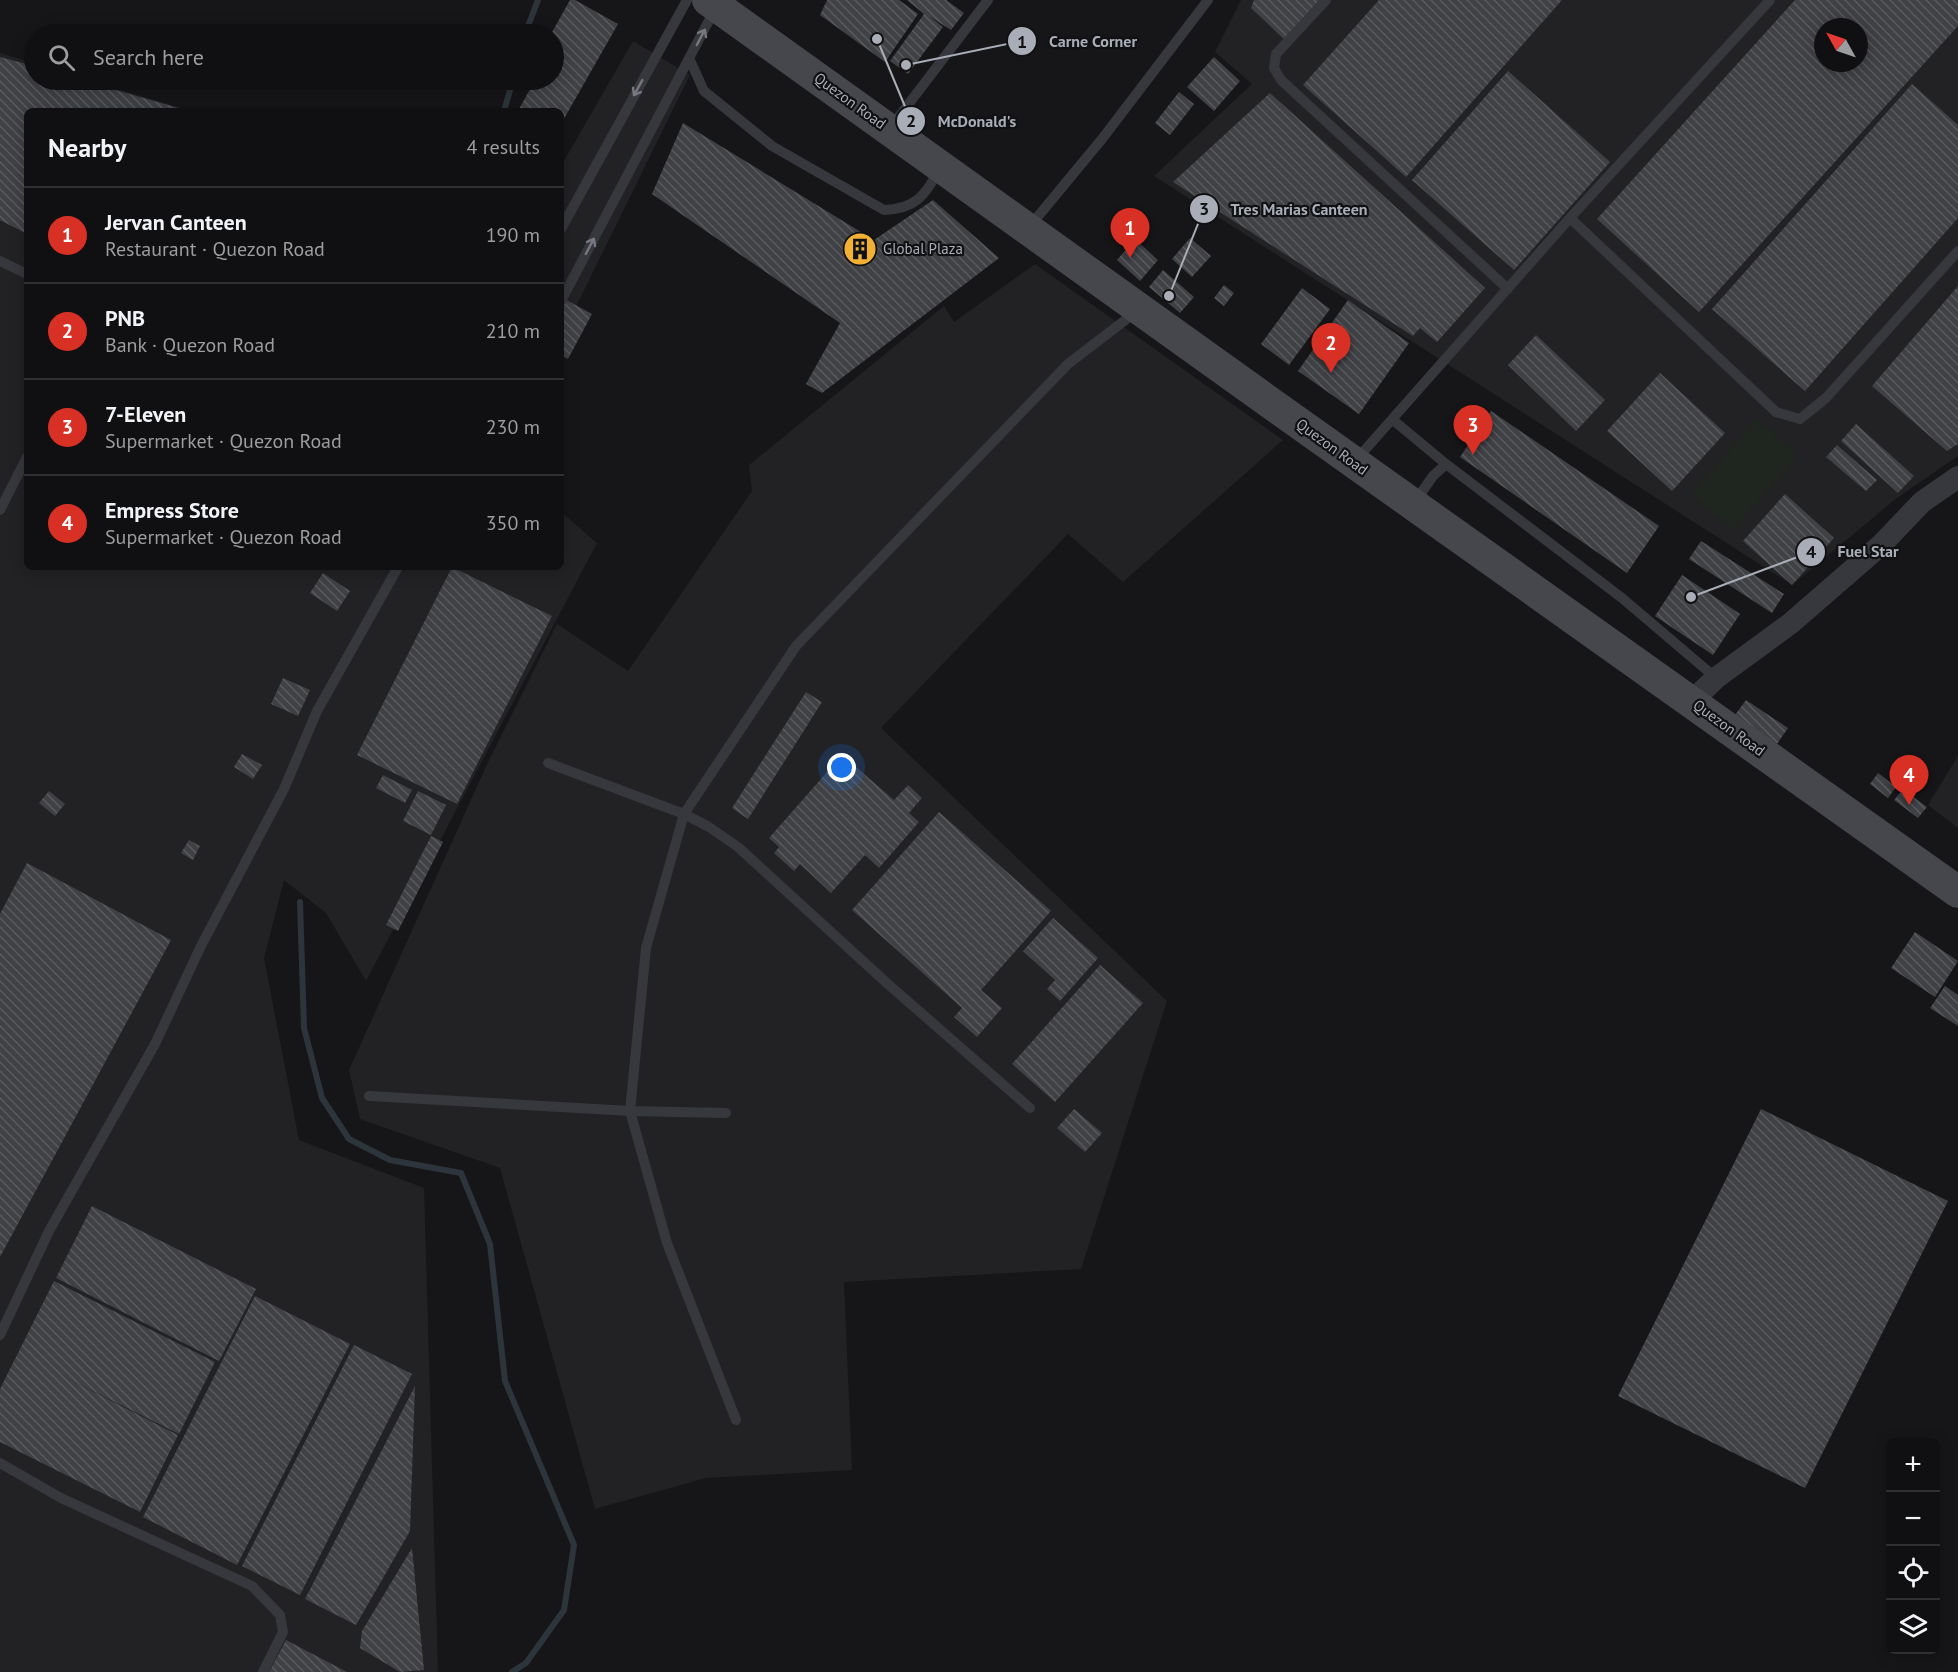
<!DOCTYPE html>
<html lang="en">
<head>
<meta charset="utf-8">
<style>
	:root { --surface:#101012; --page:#19191b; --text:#f1f3f6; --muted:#9c9d9f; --line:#303032; --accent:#d93025 }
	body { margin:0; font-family:"PT Sans",sans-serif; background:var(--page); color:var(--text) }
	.controls { position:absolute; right:18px; bottom:18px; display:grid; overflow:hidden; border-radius:9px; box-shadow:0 3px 15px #0003 }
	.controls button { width:54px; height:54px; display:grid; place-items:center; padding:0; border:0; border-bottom:2px solid var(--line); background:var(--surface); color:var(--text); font:30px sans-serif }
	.compass { position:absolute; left:1814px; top:18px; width:54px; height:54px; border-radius:50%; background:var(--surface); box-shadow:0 3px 15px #0003; rotate:310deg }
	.you { position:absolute; left:842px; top:768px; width:21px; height:21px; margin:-15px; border:4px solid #fff; border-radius:50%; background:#1a73e8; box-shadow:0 0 0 9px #1a73e833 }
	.badge { display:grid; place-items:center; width:39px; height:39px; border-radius:50%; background:var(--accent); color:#fff; font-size:20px; font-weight:700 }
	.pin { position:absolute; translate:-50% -50px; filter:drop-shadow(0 2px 3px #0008) }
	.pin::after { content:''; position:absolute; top:32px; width:21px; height:18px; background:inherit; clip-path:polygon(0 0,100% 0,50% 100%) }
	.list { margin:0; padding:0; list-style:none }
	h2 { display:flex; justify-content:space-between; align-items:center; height:78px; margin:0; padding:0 24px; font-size:26px }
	h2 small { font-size:20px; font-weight:400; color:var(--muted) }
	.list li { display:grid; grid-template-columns:39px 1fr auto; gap:18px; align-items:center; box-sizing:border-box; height:96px; padding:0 24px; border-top:2px solid var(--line) }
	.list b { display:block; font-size:22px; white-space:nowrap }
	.list p { margin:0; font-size:20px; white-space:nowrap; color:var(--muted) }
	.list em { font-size:20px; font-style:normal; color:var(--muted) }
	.icon { flex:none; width:33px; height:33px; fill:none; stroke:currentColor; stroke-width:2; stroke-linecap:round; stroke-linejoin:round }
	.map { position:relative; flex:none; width:1958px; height:1672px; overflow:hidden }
	.search { position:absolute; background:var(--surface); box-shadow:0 3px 15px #0003; left:24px; top:24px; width:540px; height:66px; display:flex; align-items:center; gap:15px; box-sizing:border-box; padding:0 21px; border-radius:33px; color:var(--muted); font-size:22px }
	.panel { position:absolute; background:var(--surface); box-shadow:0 3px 15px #0003; left:24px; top:108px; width:540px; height:462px; border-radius:9px }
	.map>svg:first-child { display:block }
	.built { fill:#222225; fill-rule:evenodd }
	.pitch { fill:#1e261f }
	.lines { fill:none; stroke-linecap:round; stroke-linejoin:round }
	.stream { stroke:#2c353c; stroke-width:6 }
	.building { fill:url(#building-back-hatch); fill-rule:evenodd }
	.service { stroke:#37383d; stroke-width:10 }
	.minor { stroke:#37383d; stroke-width:22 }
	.secondary { stroke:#45474d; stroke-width:32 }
	.oneway { stroke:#757881 }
	.labels { text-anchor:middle; stroke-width:4.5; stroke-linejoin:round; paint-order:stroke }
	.street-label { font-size:15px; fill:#a8adb8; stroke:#111113 }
	.poi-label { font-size:15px; fill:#a8adb8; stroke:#111113; text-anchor:start }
	.leader { fill:none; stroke:#a8adb8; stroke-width:2 }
	.callout-dot { fill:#a8adb8; stroke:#111113; stroke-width:2 }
	.mark-label { font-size:18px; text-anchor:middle; font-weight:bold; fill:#111 }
	.callout-label { font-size:16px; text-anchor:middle; font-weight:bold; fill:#a8adb8; stroke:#111113; stroke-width:4.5; stroke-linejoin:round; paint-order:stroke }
</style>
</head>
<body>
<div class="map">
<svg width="1958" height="1672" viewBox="0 0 1958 1672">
	<defs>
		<pattern id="building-back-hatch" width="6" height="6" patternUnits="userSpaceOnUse" patternTransform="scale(1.5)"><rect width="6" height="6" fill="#404145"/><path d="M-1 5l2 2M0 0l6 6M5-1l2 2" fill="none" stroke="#595a5e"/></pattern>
	</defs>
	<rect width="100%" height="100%" fill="#161618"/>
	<path class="built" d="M1241 0H1958V456L1897 498 1792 585 1154 176 1252 84 1215 52ZM1823 27H1859V63H1823Z
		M633 41 690 75 561 337V166Z
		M0 53 34 63V80H88L191 111H27V567H561V512L597 543 366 981 326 913 284 880 264 958 299 1140 424 1188 438 1672H0Z
		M1035 264 1283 440 1123 582 1068 534 881 728 1167 1001 1081 1269 844 1282 852 1470 706 1478 595 1509 500 1168 360 1119 349 1070 488 762 557 624 628 671 752 491 749 465 944 306 954 322Z
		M1958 756V828L1928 805Z"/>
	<path class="pitch" d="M1757 419 1798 456 1732 530 1691 494Z"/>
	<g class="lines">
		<path class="stream" d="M525 34 538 0
			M504 111 513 80
			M300 902 304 1028 322 1098 349 1139 390 1160 461 1173 490 1244 505 1381 574 1545 564 1610 526 1663 512 1672"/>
	</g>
	<path class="building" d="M570 0H575L618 24 561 124V111L519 109 534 82 529 80H554V34H551Z
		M827 0H899L918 14 885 62 820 15Z
		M907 0H946L964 13 951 30 929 16 943 27 908 74 890 61 924 14Z
		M1254 0H1322L1286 41 1251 8Z
		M1379 0H1562L1406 177 1303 85Z
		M1795 0H1958V26L1699 312 1597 219ZM1823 27H1859V63H1823Z
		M0 57 34 66V80H81L189 111H27V234L0 220Z
		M1214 57 1240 81 1214 111 1187 87Z
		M1508 71 1610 162 1514 270 1412 180Z
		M1912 84 1958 125V218L1805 391 1712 309Z
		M1179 92 1194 104 1170 135 1155 123Z
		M1270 93 1485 288 1437 342 1420 328 1413 336 1173 182Z
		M683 123 874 240 933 200 999 258 822 393 806 384 840 323 652 194Z
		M1190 238 1211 256 1192 277 1172 259Z
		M1135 239 1158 260 1140 281 1117 260Z
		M1163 270 1194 297 1180 313 1149 287Z
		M1224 285 1234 293 1224 306 1214 298Z
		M1958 286V444L1947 451 1872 386Z
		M1302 288 1330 309 1289 365 1261 344Z
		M561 297 592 314 568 359 561 355Z
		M1348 300 1409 343 1359 414 1298 371Z
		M1536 335 1605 400 1576 431 1508 365Z
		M1660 373 1725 433 1672 491 1607 431Z
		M1491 411 1659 526 1627 573 1460 457Z
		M1856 424 1914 476 1898 493 1841 441Z
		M1837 445 1877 480 1866 491 1826 457Z
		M1785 494 1834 538 1792 585 1743 541Z
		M1701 541 1784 594 1772 613 1689 559Z
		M452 567 552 616 457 804 357 755Z
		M323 573 350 591 337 611 310 593Z
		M1682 575 1740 614 1713 655 1655 616Z
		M283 678 310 690 298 716 271 704Z
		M806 692 822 702 748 819 732 808Z
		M1746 700 1788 728 1777 744 1735 715Z
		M242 754 262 765 253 779 234 767Z
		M842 755 894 800 908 785 922 798 909 813 919 822 879 868 865 855 831 893 800 864 794 871 774 853 779 847 769 838Z
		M1878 773 1896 787 1888 798 1870 784Z
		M383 775 412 790 405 803 376 788Z
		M1903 789 1927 807 1918 818 1894 800Z
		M49 791 65 804 55 816 39 803Z
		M418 791 446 805 431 835 403 821Z
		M939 812 1051 911 981 990 1002 1008 977 1037 954 1017 962 1008 852 910Z
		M431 836 443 842 398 931 386 925Z
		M189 840 200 846 193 860 181 853Z
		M27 863 171 940 0 1257V914Z
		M1053 918 1098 958 1060 1001 1047 989 1055 980 1023 951Z
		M1915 932 1958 961 1935 997 1891 968Z
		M1100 965 1143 1003 1055 1102 1012 1064Z
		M1945 986 1958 995V1026L1930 1008Z
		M1074 1109 1102 1133 1085 1152 1057 1128Z
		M1761 1109 1948 1201 1805 1488 1618 1396Z
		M92 1206 256 1289 219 1361 56 1278Z
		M54 1281 215 1362 179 1434 61 1375 178 1435 140 1512 0 1442V1389Z
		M255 1296 350 1344 237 1565 143 1517Z
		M354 1345 412 1374 300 1595 242 1566Z
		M415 1386 410 1531 356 1625 305 1599Z
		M412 1548 424 1670 400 1672 360 1648 362 1631Z
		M286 1640 347 1672H269Z"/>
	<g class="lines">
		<path class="service" d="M1326 0 1276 54 1274 68 1281 80 1508 289
			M689 58 704 91 772 146 884 210C915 209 925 196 939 170
			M891 127 988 0
			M1570 218 1776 412 1800 419 1826 398 1958 251
			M1030 226 1102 139 1208 0
			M561 229 687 0
			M0 261 27 274
			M561 301 715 9
			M1393 420 1446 464
			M1356 460 1570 218 1770 0
			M1414 503 1433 476 1446 464 1622 598 1716 678
			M0 510 27 457
			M548 763 684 814 709 827 738 847 889 985 1030 1108
			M369 1096 630 1111 726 1113
			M0 1335 49 1231 155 1044 201 946 284 789 317 711 398 567
			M736 1420 667 1243 630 1111 646 948 684 814 796 646 1068 364 1137 311
			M0 1463 61 1498 252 1586 280 1615 283 1632 263 1672"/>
		<path class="minor" d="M1691 702 1716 678 1791 623 1882 544 1922 502 1958 477"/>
		<path class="secondary" d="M708 0C1124 298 1540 597 1958 892"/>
	</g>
	<defs><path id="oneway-shaft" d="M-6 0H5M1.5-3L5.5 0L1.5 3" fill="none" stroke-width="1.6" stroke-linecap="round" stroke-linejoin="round" transform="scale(1.5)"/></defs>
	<g class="oneway">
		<use href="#oneway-shaft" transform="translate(701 37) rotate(-62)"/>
		<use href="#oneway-shaft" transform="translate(638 88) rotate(119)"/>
		<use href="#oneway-shaft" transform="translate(590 246) rotate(-62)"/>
	</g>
	<defs>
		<symbol id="building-disc" viewBox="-11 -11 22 22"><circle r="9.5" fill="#f2b134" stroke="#111113"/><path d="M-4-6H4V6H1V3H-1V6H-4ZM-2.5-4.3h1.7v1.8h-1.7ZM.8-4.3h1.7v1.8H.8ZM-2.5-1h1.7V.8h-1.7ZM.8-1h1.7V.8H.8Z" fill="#111"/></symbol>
	</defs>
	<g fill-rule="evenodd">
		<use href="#building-disc" x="841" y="230" width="38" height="38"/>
	</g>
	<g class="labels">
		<g class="street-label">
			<text transform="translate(850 101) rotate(36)" y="5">Quezon Road</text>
			<text transform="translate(1332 447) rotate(36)" y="5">Quezon Road</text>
			<text transform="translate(1729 728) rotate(36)" y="5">Quezon Road</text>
		</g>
		<g class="poi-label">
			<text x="883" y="254">Global Plaza</text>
		</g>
	</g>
	<path class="leader" d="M906 65L1022 41M877 39L911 121M1169 296L1204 209M1691 597L1811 552"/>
	<g class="callout-dot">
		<circle cx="906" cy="65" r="6"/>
		<circle cx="877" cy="39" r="6"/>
		<circle cx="1169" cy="296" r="6"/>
		<circle cx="1691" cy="597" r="6"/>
		<circle cx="1022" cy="41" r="15"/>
		<circle cx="911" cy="121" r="15"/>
		<circle cx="1204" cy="209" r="15"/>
		<circle cx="1811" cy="552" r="15"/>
	</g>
	<g class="mark-label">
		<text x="1022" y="48">1</text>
		<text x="911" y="127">2</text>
		<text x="1204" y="215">3</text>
		<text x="1811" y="558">4</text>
	</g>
	<g class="callout-label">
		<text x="1093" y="47">Carne Corner</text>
		<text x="977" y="127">McDonald's</text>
		<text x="1299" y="215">Tres Marias Canteen</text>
		<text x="1868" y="557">Fuel Star</text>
	</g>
</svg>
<div class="controls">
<button>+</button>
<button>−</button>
<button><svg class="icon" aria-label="locate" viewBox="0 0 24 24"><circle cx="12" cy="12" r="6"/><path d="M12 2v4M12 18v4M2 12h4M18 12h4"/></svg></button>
<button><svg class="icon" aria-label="layers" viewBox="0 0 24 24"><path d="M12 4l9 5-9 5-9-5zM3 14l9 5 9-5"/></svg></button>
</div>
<svg class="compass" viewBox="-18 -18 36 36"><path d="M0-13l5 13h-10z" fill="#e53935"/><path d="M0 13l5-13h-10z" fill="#9c9d9f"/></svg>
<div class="you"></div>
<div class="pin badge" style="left:1130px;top:258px">1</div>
<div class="pin badge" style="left:1331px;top:373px">2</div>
<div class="pin badge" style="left:1473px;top:455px">3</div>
<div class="pin badge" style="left:1909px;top:805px">4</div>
<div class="search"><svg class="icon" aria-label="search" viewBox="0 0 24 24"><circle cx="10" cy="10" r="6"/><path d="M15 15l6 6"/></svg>Search here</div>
<section class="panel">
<h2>Nearby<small>4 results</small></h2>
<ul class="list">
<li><span class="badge">1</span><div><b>Jervan Canteen</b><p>Restaurant · Quezon Road</p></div><em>190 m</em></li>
<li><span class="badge">2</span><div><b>PNB</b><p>Bank · Quezon Road</p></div><em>210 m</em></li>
<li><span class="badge">3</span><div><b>7-Eleven</b><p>Supermarket · Quezon Road</p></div><em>230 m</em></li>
<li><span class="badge">4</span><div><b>Empress Store</b><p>Supermarket · Quezon Road</p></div><em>350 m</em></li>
</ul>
</section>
</div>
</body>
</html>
